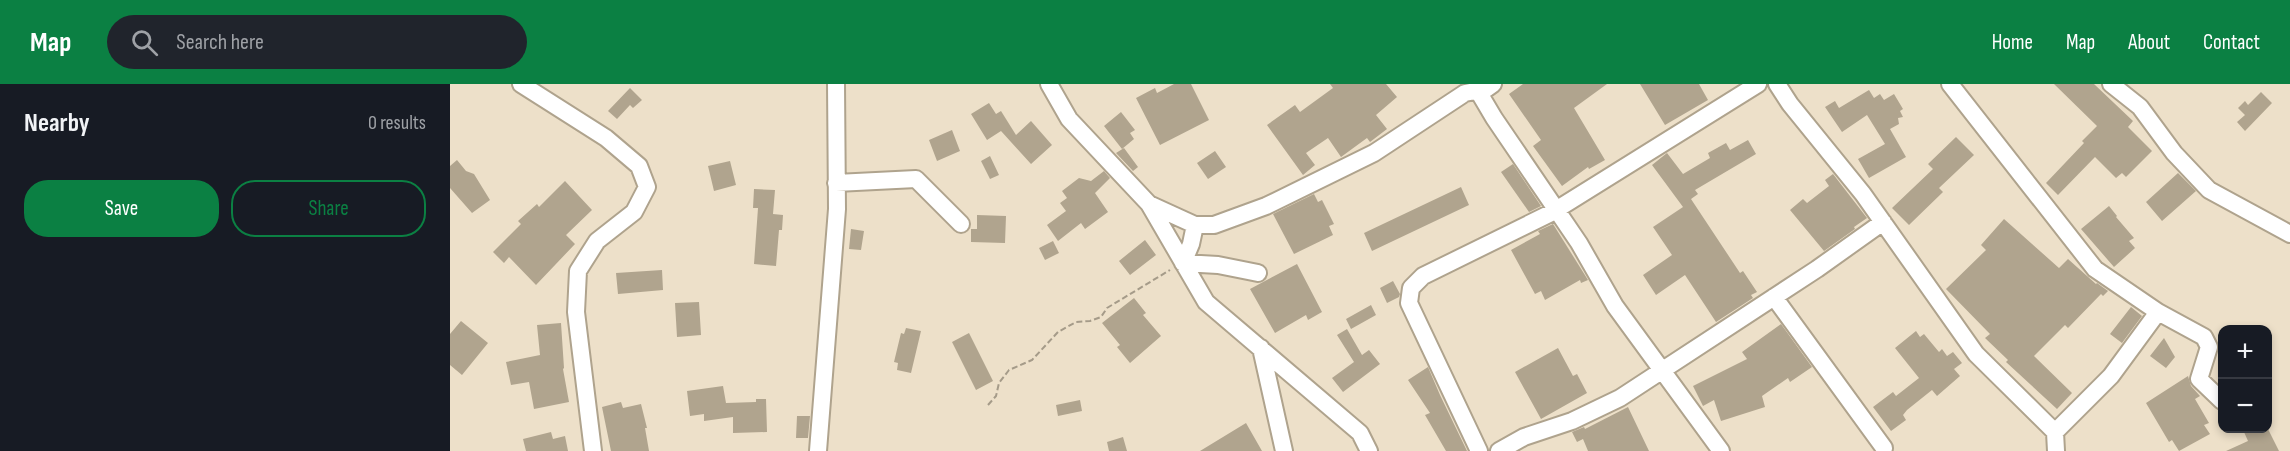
<!DOCTYPE html>
<html lang="en">
<head>
<meta charset="utf-8">
<style>
	:root { --surface:#171b24; --page:#20242c; --text:#f1f3f6; --muted:#9ea1a6; --line:#363941; --accent:#0b8043 }
	body { margin:0; font-family:"Sofia Sans Condensed",sans-serif; background:var(--page); color:var(--text) }
	.controls { position:absolute; right:18px; bottom:18px; display:grid; overflow:hidden; border-radius:12px; box-shadow:0 3px 9px #0003 }
	.controls button { width:54px; height:54px; display:grid; place-items:center; padding:0; border:0; border-bottom:2px solid var(--line); background:var(--surface); color:var(--text); font:30px sans-serif }
	.list { margin:0; padding:0; list-style:none }
	h2 { display:flex; justify-content:space-between; align-items:center; height:78px; margin:0; padding:0 24px; font-size:26px }
	h2 small { font-size:20px; font-weight:400; color:var(--muted) }
	.actions { display:flex; gap:12px; padding:18px 24px }
	.actions a { flex:1; padding:14px 0; border:2px solid var(--accent); border-radius:24px; text-align:center; font-size:21px; color:var(--accent) }
	.actions .main { background:var(--accent); color:#fff }
	.icon { flex:none; width:33px; height:33px; fill:none; stroke:currentColor; stroke-width:2; stroke-linecap:round; stroke-linejoin:round }
	.map { position:relative; flex:none; width:1840px; height:367px; overflow:hidden }
	header { display:flex; align-items:center; gap:36px; box-sizing:border-box; height:84px; padding:0 30px; background:var(--accent); color:#fff }
	header strong { font-size:28px }
	nav { display:flex; gap:33px; margin-inline-start:auto; font-size:21px }
	.search { width:420px; height:54px; background:var(--page); display:flex; align-items:center; gap:15px; box-sizing:border-box; padding:0 21px; border-radius:33px; color:var(--muted); font-size:22px }
	main { display:flex }
	aside { flex:1; background:var(--surface) }
	.map>svg:first-child { display:block }
	.building { fill:#b0a48e }
	.lines { fill:none; stroke-linecap:round; stroke-linejoin:round }
	.minor-casing { stroke:#afa38d; stroke-width:20 }
	.path { stroke:#a59b89; stroke-width:2; stroke-dasharray:6 3; stroke-linecap:butt }
	.minor { stroke:#fff; stroke-width:16 }
</style>
</head>
<body>
<header>
<strong>Map</strong>
<div class="search"><svg class="icon" aria-label="search" viewBox="0 0 24 24"><circle cx="10" cy="10" r="6"/><path d="M15 15l6 6"/></svg>Search here</div>
<nav><a>Home</a><a>Map</a><a>About</a><a>Contact</a></nav>
</header>
<main>
<aside>
<h2>Nearby<small>0 results</small></h2>
<ul class="list">
</ul>
<div class="actions"><a class="main">Save</a><a>Share</a></div>
</aside>
<div class="map">
<svg width="1840" height="367" viewBox="0 0 1840 367">
	<rect width="100%" height="100%" fill="#ede0c9"/>
	<path class="building" d="M724 0H741L759 36 710 61 686 14 705 4 707 9Z
		M880 0H936L947 13 926 31 937 45 920 58 917 54 891 73 878 54 856 69 865 81 853 91 817 41 845 21 850 28 883 4Z
		M1073 0H1157L1124 24 1155 76 1139 85 1138 83 1112 102 1083 62 1091 56 1059 10Z
		M1190 0H1249L1258 16 1215 41Z
		M1604 0H1644L1683 37 1678 43 1702 67 1676 93 1672 89 1666 94 1645 73 1608 111 1596 99 1634 59 1632 57 1647 42Z
		M180 4 192 16 183 24 180 21 167 35 158 27Z
		M1419 6 1424 14 1430 10 1434 16 1444 10 1453 25 1450 27 1453 33 1448 34 1449 40 1440 45 1456 73 1419 94 1408 75 1435 60 1417 31 1392 48 1375 23 1385 17 1389 24Z
		M1811 8 1822 19 1795 47 1787 38 1795 31 1788 24 1795 17 1798 21Z
		M539 19 546 30 551 27 566 51 581 37 602 61 581 80 551 47 537 56 521 30Z
		M671 28 685 46 680 49 684 55 672 65 654 42Z
		M502 46 510 67 487 77 479 56Z
		M1506 53 1524 71 1489 104 1493 108 1459 141 1442 124 1483 85 1478 80Z
		M1298 56 1306 70 1245 106 1248 110 1241 115 1290 189 1293 187 1307 208 1301 211 1303 214 1266 238 1235 191 1206 211 1193 191 1222 171 1203 143 1233 123 1202 81 1217 69 1233 90 1260 74 1258 69 1276 59 1280 66Z
		M674 64 688 83 683 87 666 69Z
		M765 67 776 83 758 95 747 79Z
		M540 72 549 91 540 95 531 77Z
		M7 76 16 87 24 90 40 116 22 129 0 104V82Z
		M280 77 286 101 264 107 258 82Z
		M1063 80 1091 122 1079 128 1051 88Z
		M654 87 660 94 645 109 658 128 635 145 631 139 608 157 597 141 616 127 610 119 617 114 612 107 629 94 641 97Z
		M1728 89 1746 107 1712 137 1696 118Z
		M1383 90 1417 134 1404 143 1405 145 1374 167 1340 126 1353 115 1357 119 1379 102 1375 96Z
		M115 97 142 126 116 151 125 160 86 201 59 173 54 179 43 168 71 140 68 137 87 120 89 123Z
		M1011 103 1019 121 922 167 914 149Z
		M304 105 325 106 323 130 333 131 332 146H329L326 182 304 180 308 124H303Z
		M864 110 868 118 872 116 884 140 879 142 883 151 844 170 823 130Z
		M1659 122 1667 132 1666 133 1684 154 1679 157 1685 164 1664 183 1631 145Z
		M527 131 556 132 555 159 521 158V145H527Z
		M1554 135 1609 184 1618 175 1646 200 1647 199 1658 207 1653 212 1651 210 1618 244 1615 241 1584 272 1622 309 1607 325 1556 278 1558 276 1535 254 1540 250 1496 205 1536 166 1531 161Z
		M1103 140 1138 196 1131 199 1130 196 1095 216 1091 207 1085 210 1061 166 1090 150 1088 147Z
		M401 145 414 147 411 166 399 165Z
		M695 156 706 171 680 191 669 177Z
		M603 157 609 169 595 176 589 164Z
		M847 180 872 228 858 236 856 231 825 249 800 205Z
		M212 186 213 206 168 210 166 189Z
		M943 197 950 210 949 213 937 219 930 204Z
		M684 214 696 229 693 231 711 252 680 279 667 263 670 261 652 239Z
		M249 218 251 251 227 253 225 219Z
		M921 221 926 231 901 245 896 235Z
		M1681 223 1692 232 1672 259 1660 250Z
		M11 237 38 259 12 291 0 281V250Z
		M111 239 114 284 113 285 119 318 84 325 79 298 61 301 56 278 90 271 87 241Z
		M1331 240 1362 283 1340 298 1338 294 1312 312 1315 323 1271 337 1264 316 1253 322 1243 302 1297 275 1292 268Z
		M456 244 471 247 461 289 447 286 448 279 444 278 451 249 454 250Z
		M897 245 912 271 919 266 930 280 893 308 882 294 904 278 887 251Z
		M1466 247 1470 253 1474 250 1489 268 1492 265 1497 272 1503 268 1512 279 1504 285 1510 292 1487 312 1482 306 1457 326 1453 331 1456 336 1441 347 1423 323 1443 308 1446 312 1469 294 1445 264Z
		M519 249 543 297 526 306 502 258Z
		M1714 254 1725 273 1716 284 1700 272Z
		M1108 264 1123 292 1127 290 1137 309 1091 335 1065 288Z
		M978 283 990 311 1017 367H996L975 331 980 329 958 296Z
		M1738 292 1741 302 1750 312 1745 315 1759 339 1754 341 1760 350 1729 367 1722 356 1719 358 1696 319Z
		M273 302 276 319 306 318V315H316L317 348 283 349V333L254 337V330L240 332 237 307Z
		M630 316 632 327 608 332 606 321Z
		M171 318 173 324 191 320 197 344H195L199 367H161L152 323Z
		M1178 323 1199 367H1138L1133 355 1127 358 1122 348 1134 343 1135 345Z
		M347 332H360L358 354H346Z
		M796 339 812 367H750Z
		M1803 345H1818L1829 367H1776L1798 357 1794 348Z
		M101 348 103 355 115 352 118 367H76L73 355Z
		M673 353 677 367H659L657 358Z"/>
	<g class="lines">
		<defs>
			<path id="minor" d="M71 0 156 54 189 82 197 103 184 128 147 157 128 187 126 228 143 367
				M599 0 619 35 699 120 756 218 910 349 919 367
				M1327 0 1340 20 1413 110 1526 270 1605 348 1606 367
				M1500 0 1645 185 1708 228 1754 253 1759 263 1749 295 1772 317
				M1661 0 1690 23 1724 69 1759 106 1840 150
				M1028 7 1044 34 1129 159 1165 222 1271 367
				M386 99 466 95 511 140
				M699 120 745 141 741 160 733 179
				M745 141H764L816 122 924 69 1015 9 1036 5 1043 0
				M733 179 768 181 808 189
				M1324 213 1434 364
				M811 264 834 367
				M1605 348 1661 292 1708 228
				M368 367 387 125 386 0
				M1029 367 959 219 961 204 973 192 1101 129 1308 0
				M1049 367 1074 353 1122 337 1170 314 1367 185 1433 138"/>
		</defs>
		<use href="#minor" class="minor-casing"/>
		<path class="path" d="M538 321 546 312 549 299 559 286 582 276 608 248 626 238 640 237 651 233 657 224 720 186"/>
		<use href="#minor" class="minor"/>
	</g>
</svg>
<div class="controls">
<button>+</button>
<button>−</button>
</div>
</div>
</main>
</body>
</html>
